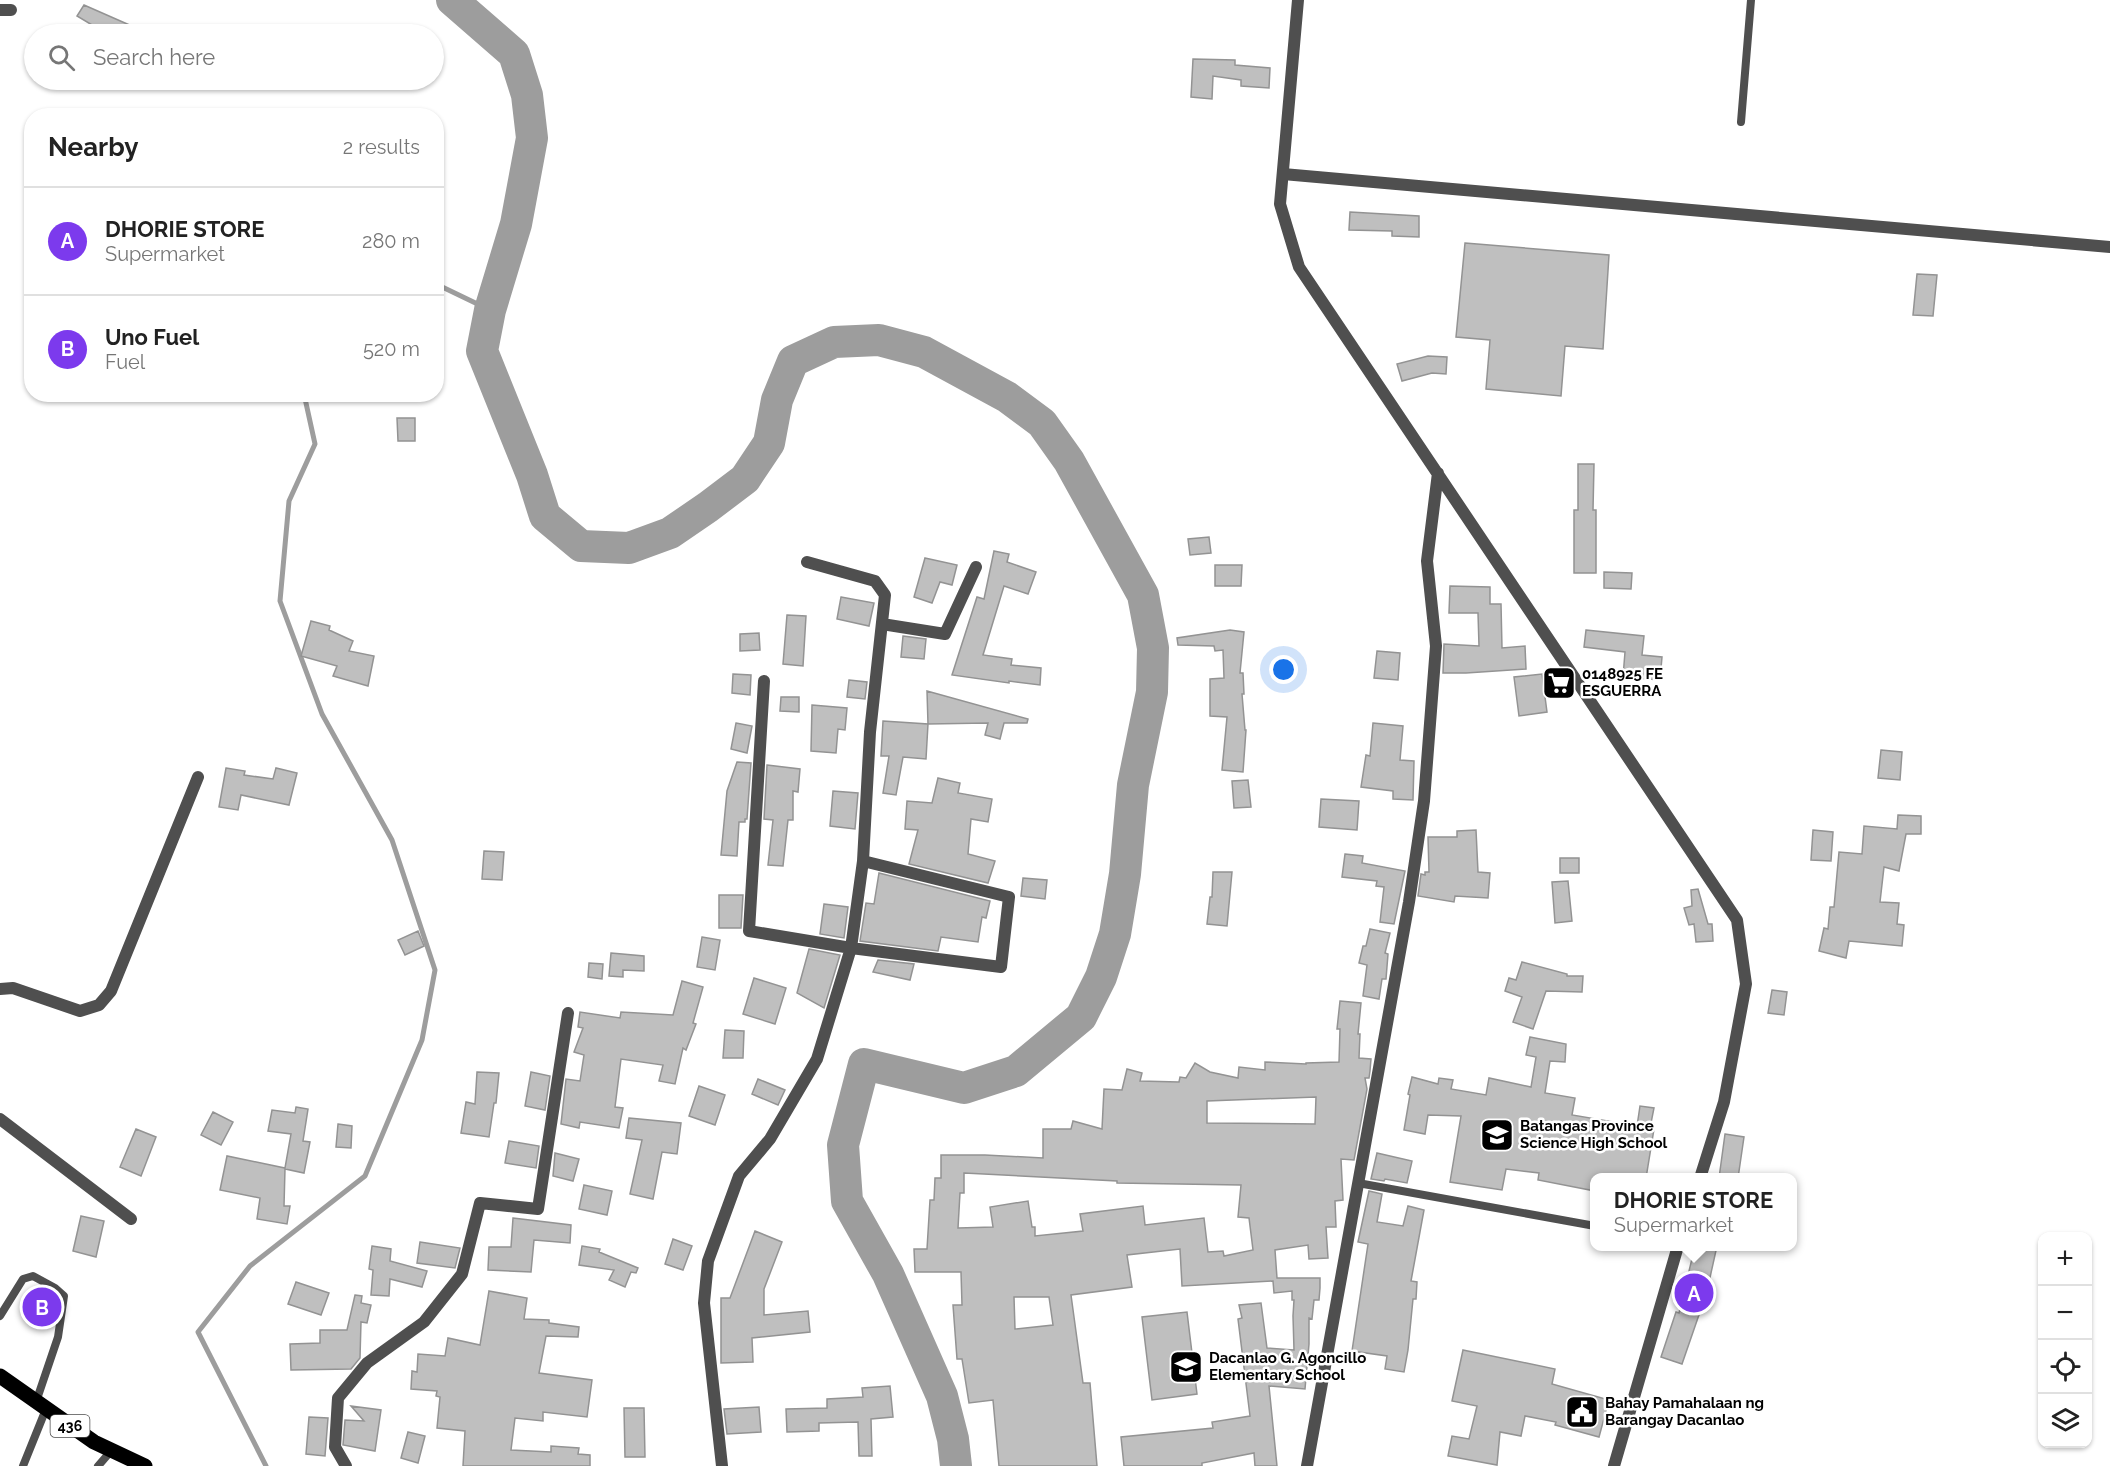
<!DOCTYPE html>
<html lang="en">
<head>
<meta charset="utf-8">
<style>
	:root { --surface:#fff; --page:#f6f6f6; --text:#222; --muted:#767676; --line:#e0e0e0; --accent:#7c3aed }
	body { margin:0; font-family:Raleway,sans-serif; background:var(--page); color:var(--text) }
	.controls { position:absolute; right:18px; bottom:18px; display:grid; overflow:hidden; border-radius:12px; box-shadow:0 2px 4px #0004 }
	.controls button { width:54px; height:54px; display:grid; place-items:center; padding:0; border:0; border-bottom:2px solid var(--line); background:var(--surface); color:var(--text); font:30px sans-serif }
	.you { position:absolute; left:1284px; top:670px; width:21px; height:21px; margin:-15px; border:4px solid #fff; border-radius:50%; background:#1a73e8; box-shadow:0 0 0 9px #1a73e833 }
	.badge { display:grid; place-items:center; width:39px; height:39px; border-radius:50%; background:var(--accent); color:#fff; font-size:20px; font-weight:700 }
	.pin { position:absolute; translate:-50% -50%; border:3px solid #fff; box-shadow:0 2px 6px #0006 }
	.popup { position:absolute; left:1590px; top:1173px; width:207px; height:78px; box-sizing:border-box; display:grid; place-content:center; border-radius:12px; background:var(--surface); filter:drop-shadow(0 2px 4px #0005); font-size:20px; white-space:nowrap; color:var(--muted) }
	.popup b { font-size:22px; color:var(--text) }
	.popup::after { content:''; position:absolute; left:50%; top:100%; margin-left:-12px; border:12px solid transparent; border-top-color:var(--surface) }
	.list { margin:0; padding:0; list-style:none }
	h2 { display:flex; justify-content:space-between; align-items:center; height:78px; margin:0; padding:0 24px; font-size:26px }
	h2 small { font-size:20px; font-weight:400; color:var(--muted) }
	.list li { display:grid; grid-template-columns:39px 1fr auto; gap:18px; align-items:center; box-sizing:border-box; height:108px; padding:0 24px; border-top:2px solid var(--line) }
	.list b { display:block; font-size:22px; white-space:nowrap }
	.list p { margin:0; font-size:20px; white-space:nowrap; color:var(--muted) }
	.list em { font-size:20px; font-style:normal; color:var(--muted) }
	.icon { flex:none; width:33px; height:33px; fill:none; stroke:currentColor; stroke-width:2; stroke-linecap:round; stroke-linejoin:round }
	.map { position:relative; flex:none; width:2110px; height:1466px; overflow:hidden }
	.search { position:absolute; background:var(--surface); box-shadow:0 2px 4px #0004; left:24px; top:24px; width:420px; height:66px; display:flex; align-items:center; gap:15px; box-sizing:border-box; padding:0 21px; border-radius:33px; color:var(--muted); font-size:22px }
	.panel { position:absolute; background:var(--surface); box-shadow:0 2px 4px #0004; left:24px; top:108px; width:420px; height:294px; border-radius:24px }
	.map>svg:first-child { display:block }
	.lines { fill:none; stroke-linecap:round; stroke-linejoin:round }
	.stream { stroke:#9d9d9d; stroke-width:5 }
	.river { stroke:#9d9d9d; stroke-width:32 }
	.building { fill:#bfbfbf; stroke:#939393; stroke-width:1.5; fill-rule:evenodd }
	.lane { stroke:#4f4f4f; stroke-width:8 }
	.street { stroke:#4f4f4f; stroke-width:12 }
	.primary { stroke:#000; stroke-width:15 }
	.labels { text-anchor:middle; stroke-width:5; stroke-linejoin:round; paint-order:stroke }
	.shield { fill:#fff; stroke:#4c4c4c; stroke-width:1.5 }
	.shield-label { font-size:14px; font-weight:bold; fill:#000 }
	.poi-label { font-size:15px; font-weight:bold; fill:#000; stroke:#fff; text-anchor:start }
</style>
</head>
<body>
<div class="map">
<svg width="2110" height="1466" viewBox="0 0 2110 1466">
	<rect width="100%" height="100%" fill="#fff"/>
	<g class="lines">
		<path class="stream" d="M436 284 490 310
			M266 1466 198 1332 250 1266 365 1176 422 1040 435 970 392 840 322 714 280 601 289 501 315 444 304 394"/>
		<path class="river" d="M452 0 514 54 527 95 532 138 516 224 490 310 482 351 532 475 545 516 581 546 629 548 670 533 708 507 745 479 769 443 777 400 793 361 834 342 879 340 924 352 1007 397 1042 423 1069 461 1143 595 1153 648 1152 692 1133 785 1125 874 1115 934 1101 977 1081 1017 1016 1071 964 1088 864 1064 843 1145 847 1201 888 1274 942 1396 953 1439 956 1466"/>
	</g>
	<path class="building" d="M84 5 150 34H107L77 16Z
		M1193 59 1235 60V65L1270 68 1269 88 1241 86V80L1213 76 1212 99 1191 97Z
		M1350 212 1419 216V237L1392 236V231L1349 230Z
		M1465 243 1609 255 1603 349 1565 346 1561 396 1486 389 1490 340 1456 337Z
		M1917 274 1937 275 1933 316 1913 315Z
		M1428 356 1447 357 1446 374 1432 373 1402 381 1397 364Z
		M397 418H415V441H398Z
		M1578 464H1594L1593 510H1596V573H1574V510H1578Z
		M1209 537 1211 553 1190 555 1188 539Z
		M994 551 1009 554 1007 562 1036 572 1028 594 1004 586 983 655 1012 659 1011 665 1041 668 1040 685 1009 681V683L952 675 977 597 984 599Z
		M925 558 957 565 952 585 940 582 932 603 914 597Z
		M1215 565H1242L1241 586H1215Z
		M1604 572 1632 573 1631 589 1604 588Z
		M1450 586 1490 587V604H1501L1502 648 1525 646 1526 669 1466 673H1443L1444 644 1479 646 1478 613H1449Z
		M841 597 874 603 869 626 837 619Z
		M787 615 806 616 803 666 783 664Z
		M311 621 330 626 329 630 353 641 349 651 374 656 368 686 333 676 337 666 301 656Z
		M1230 630 1244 632 1240 673H1243L1244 694H1242L1245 730H1246L1243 772 1222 770 1227 717 1210 716V679L1224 678 1223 650 1215 651 1214 646 1178 645 1177 638Z
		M1586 630 1644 636 1642 655 1662 657 1660 680 1623 677 1625 652 1584 647Z
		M759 633 760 650 740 651V634Z
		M903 636 926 639 924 659 901 657Z
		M1377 651 1400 653 1398 680 1374 678Z
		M733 674 751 675 750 695 732 693Z
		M1542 674 1547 712 1519 716 1514 677Z
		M849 680 867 682 865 699 847 697Z
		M927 691 1028 719 1027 723H1004L1000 739 985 735 988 723 928 724Z
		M781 697H799V712L780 711Z
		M812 705 847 708 845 730 838 729 836 753 811 751Z
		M883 721 928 724 926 759 903 757 896 795 883 793 889 756H881Z
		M736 723 752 726 747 753 731 749Z
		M1373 723 1403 726 1400 760 1414 761 1413 800 1393 799V791L1361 787 1366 755 1370 756Z
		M1881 750 1902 752 1900 780 1878 778Z
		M737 762 751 763 747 819H745V822H739L737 856 721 855 727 791Z
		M767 765 800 769 798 792 793 791V820H788L783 866 768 865 773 820 764 819Z
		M226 768 245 771 244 775 273 779 276 768 297 773 289 805 241 795 238 810 219 807Z
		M938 778 960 783 958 793 992 799 988 822 971 819 968 854 995 861 988 883 909 864 918 830 905 829 907 801 932 803Z
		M1248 780 1251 807 1234 808 1232 781Z
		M833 791 858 793 855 829 830 826Z
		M1321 799 1359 801 1357 830 1319 827Z
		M1898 815 1921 816V834H1906L1899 871 1884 867 1880 902 1899 903 1897 924 1904 925 1902 946 1849 941 1846 958 1819 951 1824 928 1828 929 1830 907H1834L1839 852 1862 854 1864 826 1897 829Z
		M1476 830 1478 872 1490 873 1488 898 1455 896 1454 902 1418 896 1421 874 1425 875V872H1429L1428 837H1457V831Z
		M1813 830 1833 832 1831 861 1811 860Z
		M484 851 504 852 502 880 482 879Z
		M1345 854 1363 856 1362 863 1405 871 1394 924 1380 922 1384 887 1376 886 1377 881 1342 877Z
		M1560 858H1579V873H1560Z
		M1213 872H1232L1227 926 1207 924 1210 897H1212Z
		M879 873 990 901 986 918 982 917 978 942 941 937 938 951 860 941 866 903 874 904Z
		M1023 878 1047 880 1045 899 1021 896Z
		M1568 881 1572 921 1555 923 1552 882Z
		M1698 889 1708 924H1712L1713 941 1696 942 1694 924 1689 925 1684 908 1692 906 1691 890Z
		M719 895H743L741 928H719Z
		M824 904 848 907 844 938 820 934Z
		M1370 929 1390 933 1385 953 1388 954 1386 979H1382L1379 999 1363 996 1367 965 1359 963 1363 946H1366Z
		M418 931 424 946 405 955 398 940Z
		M702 937 720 940 715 970 697 967Z
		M809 949 840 955 824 1008 797 993Z
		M611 953 644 956V971L623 970V977L609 976Z
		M878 960 914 964 910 980 873 972Z
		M1522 962 1567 974V976H1583L1582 992 1546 991 1533 1029 1513 1022 1522 997 1505 991 1509 978 1516 980Z
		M589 963 603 964 602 979 588 977Z
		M754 978 786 988 775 1024 743 1014Z
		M682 981 703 987 693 1023 696 1024 686 1050 683 1048 675 1084 659 1081 663 1065 621 1059 615 1107 623 1108 619 1128 580 1122 579 1128 561 1124 566 1079 580 1081 584 1055 574 1052 583 1028 578 1027 580 1012 620 1018 621 1012 673 1015Z
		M1772 990 1787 992 1784 1015 1768 1013Z
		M1340 1001 1361 1003 1358 1034H1360L1359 1058 1371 1059 1370 1071 1369 1078H1365L1367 1089 1354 1160 1341 1159 1343 1200 1335 1201 1336 1227H1326L1328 1258 1309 1259 1308 1245 1275 1250 1277 1278H1320V1288L1319 1300H1314L1312 1319 1309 1318V1344L1305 1389 1269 1386 1277 1466H1255L1254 1453 1202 1463V1466H1124L1121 1437 1213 1428 1212 1422 1250 1416 1238 1319 1242 1318 1239 1305 1261 1303 1267 1348 1294 1350 1293 1316 1294 1300H1292V1291L1274 1293 1273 1281 1182 1286 1180 1249 1127 1255 1132 1287 1071 1295 1083 1383H1090L1097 1466H999L993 1400 969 1403 962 1359H957L953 1305H962L961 1272H915L914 1249H927L930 1200H934L935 1178H941V1155H985L1043 1158V1129H1071L1073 1121 1102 1129 1104 1089 1122 1090 1127 1069 1142 1073 1140 1081 1179 1082 1180 1077 1186 1078 1195 1063 1210 1072 1238 1078 1239 1067 1265 1070V1062L1306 1064V1063L1339 1062 1340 1029H1337ZM1316 1097 1315 1124 1207 1123V1101ZM964 1173 1117 1181V1183L1241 1185 1238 1217 1249 1218 1253 1250 1224 1256 1223 1251 1208 1252 1204 1218 1145 1225 1143 1206 1080 1214 1083 1231 1035 1236V1227H1032L1028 1201 990 1207 993 1227 958 1228 960 1193H964ZM1014 1297H1049L1053 1325 1015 1329Z
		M725 1030 744 1031 743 1058H723Z
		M1530 1037 1566 1044 1565 1062 1550 1061 1545 1093 1575 1098 1572 1115 1637 1126 1640 1106 1654 1108 1650 1128 1654 1129 1646 1178H1595V1191L1538 1180 1539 1173 1506 1169 1502 1190 1450 1182 1461 1116 1428 1115 1425 1134 1404 1130 1410 1095 1408 1094 1412 1077 1438 1084 1439 1078 1453 1080 1451 1089 1486 1095 1489 1078 1531 1087 1536 1057 1526 1055Z
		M477 1072 499 1073 496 1103H494L489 1137 461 1133 466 1102 475 1104Z
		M531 1072 550 1076 545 1110 525 1106Z
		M758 1079 785 1090 778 1105 752 1094Z
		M699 1086 725 1095 715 1125 689 1116Z
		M296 1107 308 1109 303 1141 310 1142 304 1173 285 1169 284 1206H290L287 1224 257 1219 260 1198 220 1190 227 1156 285 1168 291 1134 268 1131 272 1110 295 1113Z
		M213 1112 233 1122 221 1145 201 1135Z
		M629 1118 681 1123 677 1154 662 1152 653 1199 630 1194 642 1140 626 1138Z
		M338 1124 352 1126 351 1148 336 1147Z
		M136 1129 156 1137 141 1176 120 1167Z
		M1725 1134 1744 1137 1738 1178H1719Z
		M509 1141 539 1146 536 1168 505 1163Z
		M555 1153 579 1159 573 1181 553 1176Z
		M1377 1153 1412 1161 1407 1183 1385 1179 1384 1181 1371 1179Z
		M584 1185 612 1191 607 1215 579 1209Z
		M1369 1191 1382 1194 1377 1222 1403 1226 1408 1206 1424 1210 1411 1281 1417 1282 1416 1299H1413L1408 1350 1404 1372 1385 1369 1387 1356 1352 1351 1368 1244 1358 1242Z
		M81 1216 104 1221 96 1257 73 1251Z
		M513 1218 571 1225 570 1243 534 1240 531 1272 488 1270 489 1247H511Z
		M755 1231 782 1242 764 1289V1315L808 1311 810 1332 752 1338 753 1362 721 1363V1298H730Z
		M673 1239 692 1246 683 1270 665 1264Z
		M420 1242 460 1248 455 1268 417 1263Z
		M372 1246 391 1249 390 1261 427 1271 422 1287 390 1279 389 1296 371 1295 373 1270 369 1269Z
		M582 1246 600 1249 599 1252 638 1268 636 1273 631 1272 625 1287 609 1280 614 1270 579 1265Z
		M1695 1246H1717L1703 1309H1701L1682 1364 1661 1357 1676 1312 1679 1313Z
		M296 1282 329 1293 321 1315 288 1304Z
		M489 1291 527 1298 524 1319 549 1320V1323L579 1327 578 1337 546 1336 539 1373 592 1380 587 1417 543 1412V1421L515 1418 511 1450 551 1452V1446L579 1448 578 1454 590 1455V1466H463L465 1431 437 1428 440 1397 436 1396 437 1391 411 1389 412 1371 417 1372 418 1354 445 1356 448 1338 480 1345Z
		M355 1295 362 1296 361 1303 371 1305 367 1323 361 1322 360 1358 351 1369 291 1370 290 1344 320 1343V1330H347Z
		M1187 1312 1197 1394 1152 1400 1142 1317Z
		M1463 1350 1555 1369 1552 1384 1609 1400 1599 1437 1555 1425 1556 1422 1525 1416 1521 1436 1500 1432 1497 1465 1448 1456 1452 1436 1469 1439 1477 1406 1452 1401Z
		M890 1386 893 1417 871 1419 872 1456H859L858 1422 819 1423V1431L787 1432 786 1409 827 1408V1399L863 1397 862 1388Z
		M351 1406 381 1410 375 1451 343 1445 345 1420 364 1421Z
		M759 1407 761 1432 727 1434 724 1409Z
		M624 1408H644L645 1457H625Z
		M309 1417 328 1418 325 1456 306 1454Z
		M408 1432 425 1436 418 1463 401 1458Z"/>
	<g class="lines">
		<path class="lane" d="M1741 122 1751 0
			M1358 1183 1595 1226
			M0 1316 23 1279 33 1276 55 1288 64 1296 58 1337 36 1402
			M23 1466 46 1409
			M98 1466 111 1451"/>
		<path class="street" d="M1298 0 1280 204 1299 267 1737 920 1746 984 1724 1102 1700 1178
			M0 10H11
			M1283 174 2110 247
			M882 624 945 634 976 567
			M764 681 749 931 851 948 1001 967 1009 897 863 861
			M0 989 13 988 80 1011 99 1005 111 991 198 777
			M0 1119 131 1219
			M346 1466 335 1447 338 1398 367 1363 424 1322 462 1274 480 1203 538 1209 568 1013
			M722 1466 704 1303 708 1261 739 1176 770 1139 817 1059 851 948 863 861 870 732 885 595 875 581 807 562
			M1307 1466 1409 902 1424 801 1436 646 1427 561 1438 473
			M1614 1466 1678 1246"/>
		<path class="primary" d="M0 1376 94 1442 145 1466"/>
	</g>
	<defs>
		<symbol id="supermarket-square" viewBox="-11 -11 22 22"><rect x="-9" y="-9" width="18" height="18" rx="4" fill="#000" stroke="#fff"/><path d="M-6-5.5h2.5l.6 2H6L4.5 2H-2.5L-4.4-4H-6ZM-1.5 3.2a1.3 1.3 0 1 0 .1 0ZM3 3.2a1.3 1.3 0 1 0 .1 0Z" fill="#fff"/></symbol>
		<symbol id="school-square" viewBox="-11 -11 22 22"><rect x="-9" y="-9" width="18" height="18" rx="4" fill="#000" stroke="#fff"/><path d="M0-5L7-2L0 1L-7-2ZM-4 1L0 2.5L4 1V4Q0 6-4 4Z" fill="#fff"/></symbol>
		<symbol id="civic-square" viewBox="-11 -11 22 22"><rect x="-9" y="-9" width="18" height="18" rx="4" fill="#000" stroke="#fff"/><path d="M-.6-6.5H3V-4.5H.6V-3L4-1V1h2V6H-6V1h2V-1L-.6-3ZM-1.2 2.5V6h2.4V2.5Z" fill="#fff"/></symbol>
	</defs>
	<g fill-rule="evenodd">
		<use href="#supermarket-square" x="1540" y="664" width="38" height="38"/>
		<use href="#school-square" x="1478" y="1116" width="38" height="38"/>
		<use href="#school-square" x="1167" y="1348" width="38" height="38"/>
		<use href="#civic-square" x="1563" y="1393" width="38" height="38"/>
	</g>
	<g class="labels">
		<rect class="shield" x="50.5" y="1415" width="39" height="22" rx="4.5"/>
		<g class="shield-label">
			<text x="70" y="1431">436</text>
		</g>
		<g class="poi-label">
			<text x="1582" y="679">0148925 FE<tspan x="1582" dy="17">ESGUERRA</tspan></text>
			<text x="1520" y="1131">Batangas Province<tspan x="1520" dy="17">Science High School</tspan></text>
			<text x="1209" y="1363">Dacanlao G. Agoncillo<tspan x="1209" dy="17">Elementary School</tspan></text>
			<text x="1605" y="1408">Bahay Pamahalaan ng<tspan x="1605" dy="17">Barangay Dacanlao</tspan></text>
		</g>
	</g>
</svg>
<div class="controls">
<button>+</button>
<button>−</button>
<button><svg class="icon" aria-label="locate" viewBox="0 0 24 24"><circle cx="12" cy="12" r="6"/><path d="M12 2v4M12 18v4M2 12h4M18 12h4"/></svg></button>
<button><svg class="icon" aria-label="layers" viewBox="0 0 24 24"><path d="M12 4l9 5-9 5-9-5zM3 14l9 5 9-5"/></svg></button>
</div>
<div class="you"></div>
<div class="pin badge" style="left:1694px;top:1293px">A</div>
<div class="popup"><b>DHORIE STORE</b>Supermarket</div>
<div class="pin badge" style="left:42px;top:1307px">B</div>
<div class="search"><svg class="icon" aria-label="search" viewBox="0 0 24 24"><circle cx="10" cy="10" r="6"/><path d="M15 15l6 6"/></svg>Search here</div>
<section class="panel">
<h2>Nearby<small>2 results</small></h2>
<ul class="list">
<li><span class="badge">A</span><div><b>DHORIE STORE</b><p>Supermarket</p></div><em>280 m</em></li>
<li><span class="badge">B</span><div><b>Uno Fuel</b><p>Fuel</p></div><em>520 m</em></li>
</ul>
</section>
</div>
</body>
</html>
